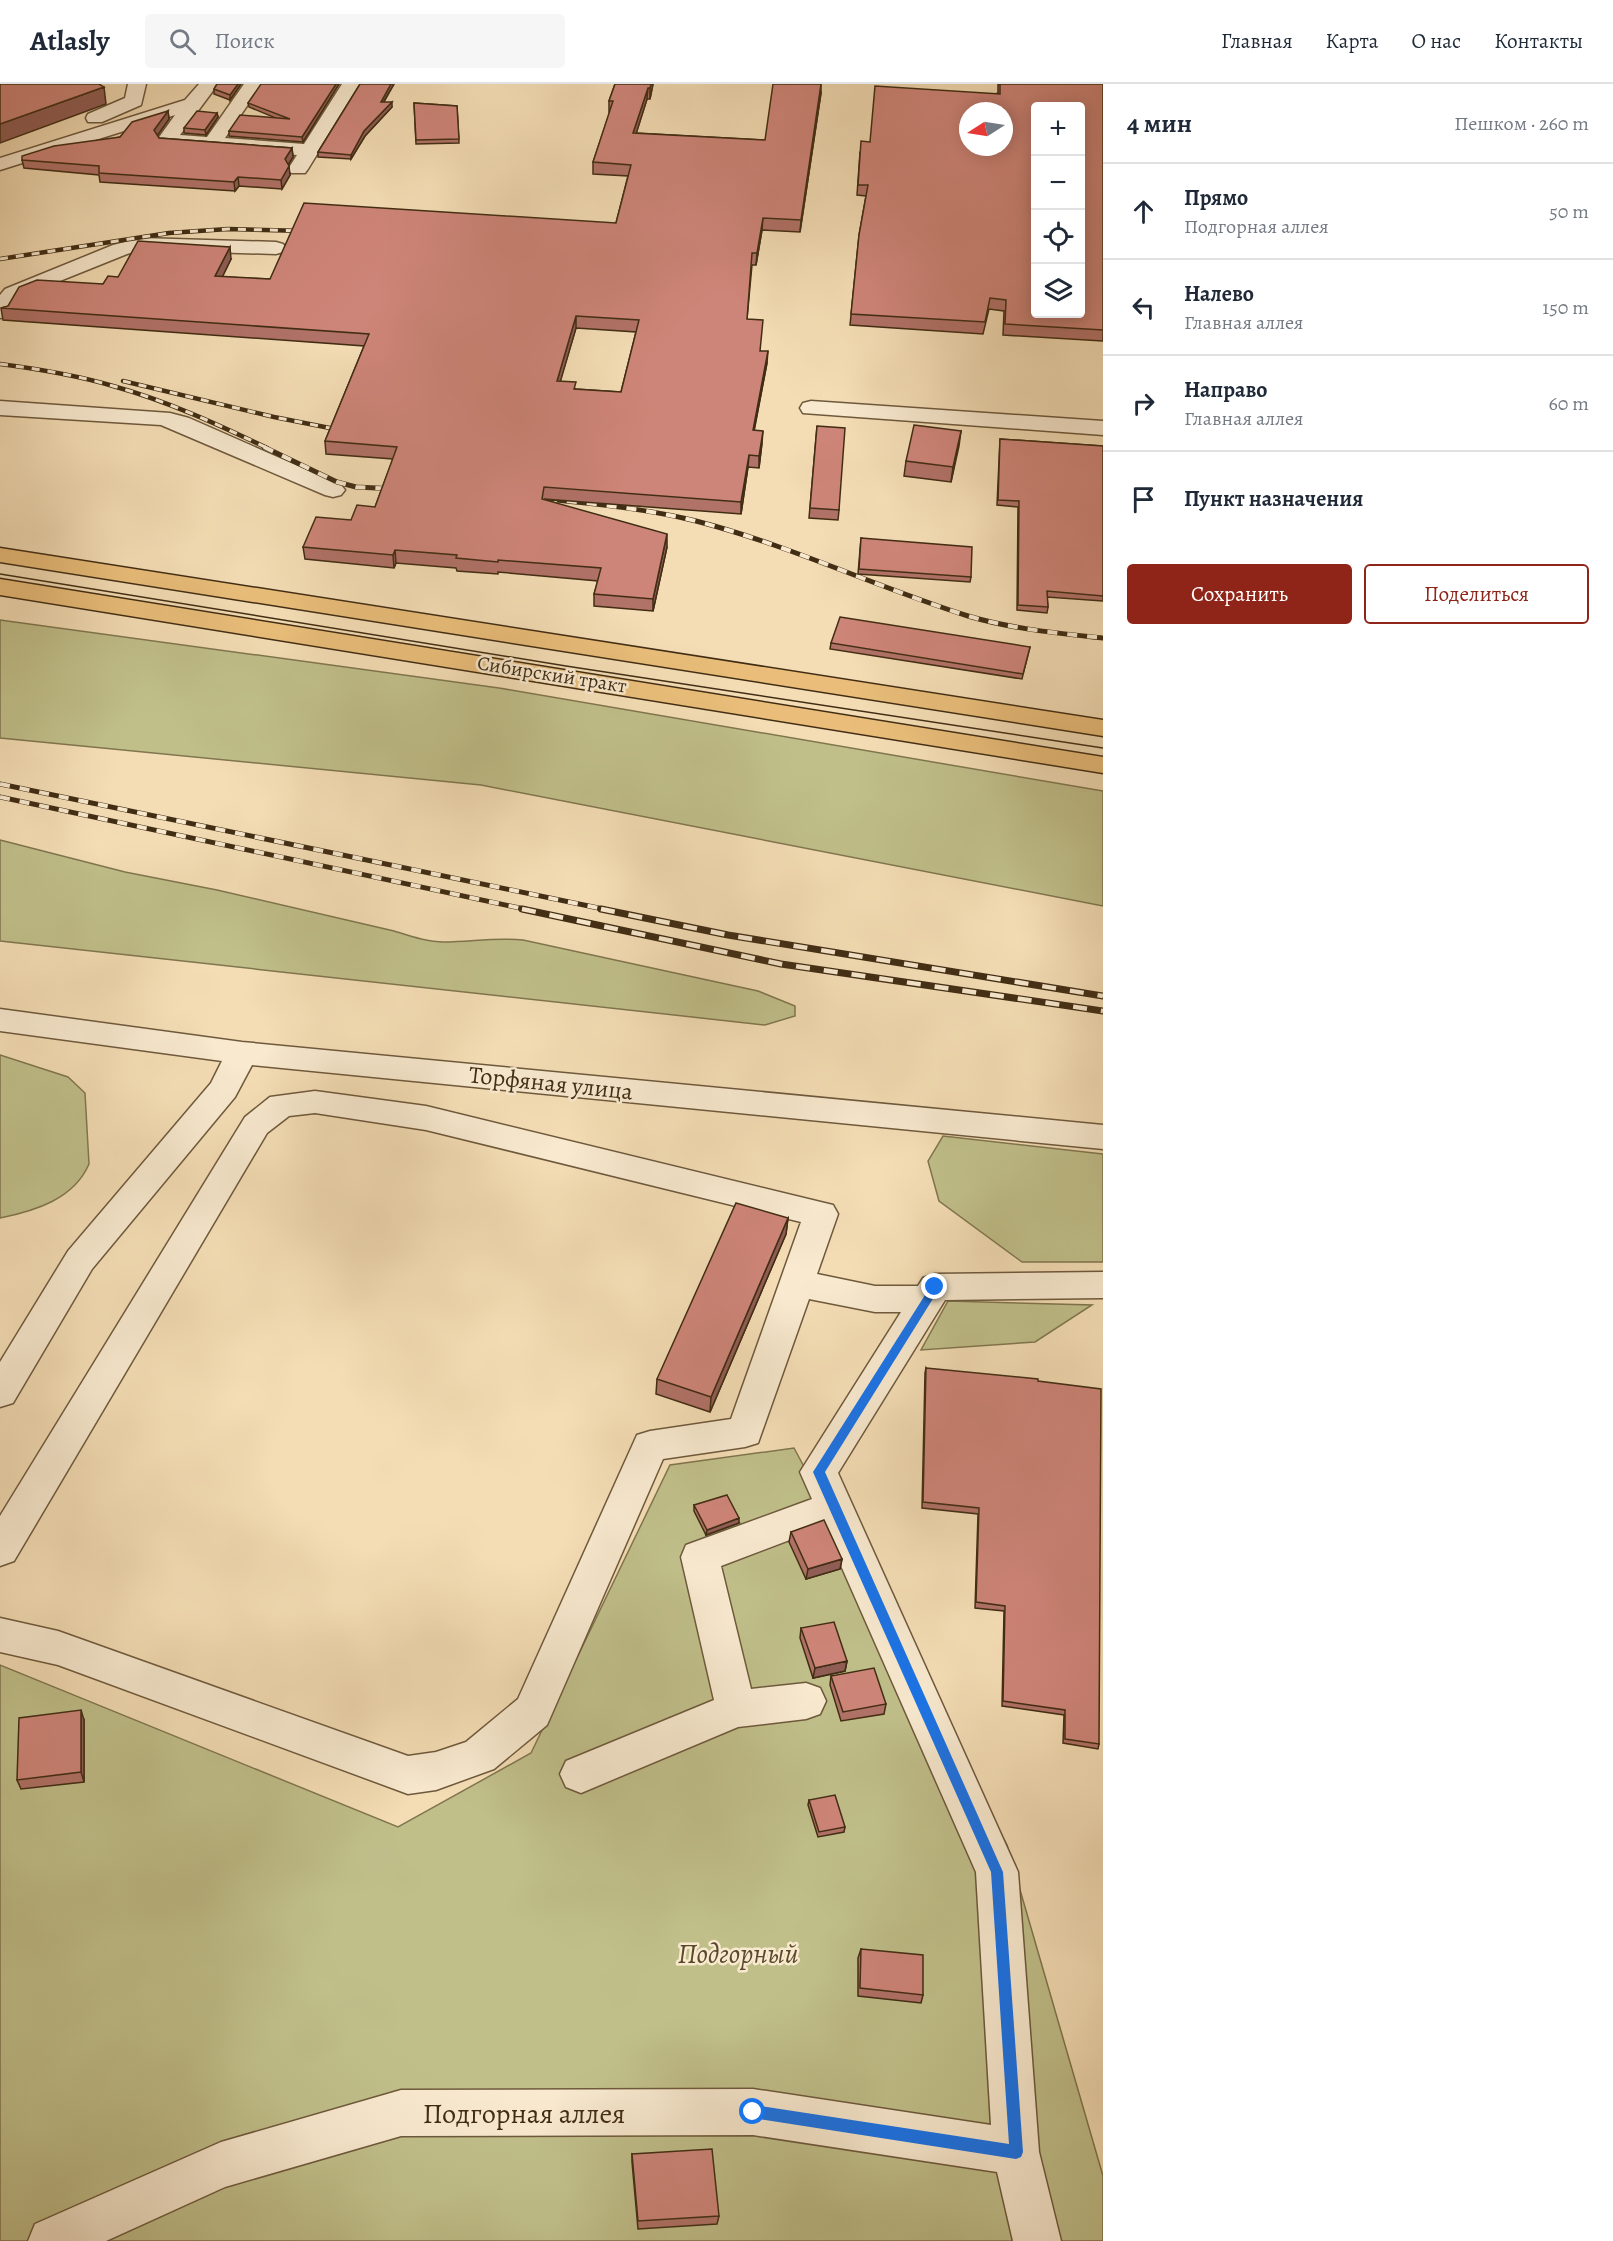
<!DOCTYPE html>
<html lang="ru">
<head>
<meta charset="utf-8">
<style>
	:root { --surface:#fff; --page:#f6f6f7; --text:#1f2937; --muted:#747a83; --line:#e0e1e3; --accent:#8f2418 }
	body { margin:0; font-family:Alegreya,serif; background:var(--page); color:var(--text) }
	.controls { position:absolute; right:18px; top:18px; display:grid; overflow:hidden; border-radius:6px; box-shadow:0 3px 15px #0003 }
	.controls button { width:54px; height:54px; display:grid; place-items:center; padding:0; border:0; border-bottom:2px solid var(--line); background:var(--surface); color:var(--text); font:30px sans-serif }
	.compass { position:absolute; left:959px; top:18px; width:54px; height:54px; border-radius:50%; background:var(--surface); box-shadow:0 3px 15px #0003; rotate:258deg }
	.stop { position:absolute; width:18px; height:18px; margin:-14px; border:4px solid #1a73e8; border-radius:50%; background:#fff }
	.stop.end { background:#1a73e8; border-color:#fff; box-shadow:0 2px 6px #0008 }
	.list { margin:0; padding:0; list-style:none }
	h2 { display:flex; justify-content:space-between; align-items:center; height:78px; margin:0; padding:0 24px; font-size:26px }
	h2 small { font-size:20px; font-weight:400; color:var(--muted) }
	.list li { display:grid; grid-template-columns:39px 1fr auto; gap:18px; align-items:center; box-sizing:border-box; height:96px; padding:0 24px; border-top:2px solid var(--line) }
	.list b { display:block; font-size:22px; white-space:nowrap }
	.list p { margin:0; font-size:20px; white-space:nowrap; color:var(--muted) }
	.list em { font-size:20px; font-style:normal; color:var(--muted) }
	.actions { display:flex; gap:12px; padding:18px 24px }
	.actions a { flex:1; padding:14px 0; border:2px solid var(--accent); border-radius:6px; text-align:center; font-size:21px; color:var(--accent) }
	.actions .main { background:var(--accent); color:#fff }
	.icon { flex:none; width:33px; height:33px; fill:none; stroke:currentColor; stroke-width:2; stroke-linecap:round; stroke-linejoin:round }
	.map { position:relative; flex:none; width:1103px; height:2157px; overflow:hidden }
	header { display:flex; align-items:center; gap:36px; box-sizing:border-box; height:84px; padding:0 30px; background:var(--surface); border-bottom:2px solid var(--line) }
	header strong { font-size:28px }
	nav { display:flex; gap:33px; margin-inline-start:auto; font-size:21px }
	.search { width:420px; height:54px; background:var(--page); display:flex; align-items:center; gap:15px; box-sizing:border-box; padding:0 21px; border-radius:6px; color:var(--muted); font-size:22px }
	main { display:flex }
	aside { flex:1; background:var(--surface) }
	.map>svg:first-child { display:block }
	.green { fill:#c0bf8a; stroke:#80764f; stroke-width:1.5 }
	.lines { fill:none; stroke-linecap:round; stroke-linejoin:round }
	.minor-casing { stroke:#6e593c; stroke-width:3 }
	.major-casing { stroke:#412d14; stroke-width:3 }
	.minor { fill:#f8e9cf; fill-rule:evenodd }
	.major { fill:#eabe7a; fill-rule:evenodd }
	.tram { stroke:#412d14; stroke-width:1.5 }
	.rail-far2-casing { stroke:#412d14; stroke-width:4.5 }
	.rail-far1-casing { stroke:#412d14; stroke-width:5 }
	.rail-casing { stroke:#412d14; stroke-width:7 }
	.rail-far2 { stroke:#f8e9cf; stroke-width:3; stroke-dasharray:8; stroke-linecap:butt }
	.rail-far1 { stroke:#f8e9cf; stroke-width:4; stroke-dasharray:10; stroke-linecap:butt }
	.rail { stroke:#f8e9cf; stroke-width:4.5; stroke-dasharray:14; stroke-linecap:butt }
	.wall { fill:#b17268; stroke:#412d14; stroke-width:1.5; fill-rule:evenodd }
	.shaded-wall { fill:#905d55; stroke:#412d14; stroke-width:1.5 }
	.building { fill:#ce8579; stroke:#412d14; stroke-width:1.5; fill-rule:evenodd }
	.route { fill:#1a73e8 }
	.labels { text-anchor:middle; stroke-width:5; stroke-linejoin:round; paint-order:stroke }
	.far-street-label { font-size:20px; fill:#412d14; stroke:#f8e9cf }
	.street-label { font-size:24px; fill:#412d14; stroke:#f8e9cf }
	.near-park-label { font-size:28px; font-style:italic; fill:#5a4a2c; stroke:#f8e9cf }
	.near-street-label { font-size:28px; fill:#412d14; stroke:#f8e9cf }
</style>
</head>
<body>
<header>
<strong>Atlasly</strong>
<div class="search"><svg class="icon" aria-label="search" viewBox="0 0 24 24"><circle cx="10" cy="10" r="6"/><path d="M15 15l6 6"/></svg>Поиск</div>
<nav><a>Главная</a><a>Карта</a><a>О нас</a><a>Контакты</a></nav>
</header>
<main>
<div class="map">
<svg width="1103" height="2157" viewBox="0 0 1103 2157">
	<rect width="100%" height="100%" fill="#f4ddb5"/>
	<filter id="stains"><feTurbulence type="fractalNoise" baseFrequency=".00333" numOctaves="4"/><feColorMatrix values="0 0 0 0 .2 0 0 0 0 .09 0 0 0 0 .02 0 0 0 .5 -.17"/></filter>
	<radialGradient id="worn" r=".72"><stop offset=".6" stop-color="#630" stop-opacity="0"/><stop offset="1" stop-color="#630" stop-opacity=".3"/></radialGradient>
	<path class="green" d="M0 536 499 604 1103 707V822L481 701 0 654Z
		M0 756 125 788 217 806 394 847C410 852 427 858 444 858 471 858 495 853 523 856L758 907 795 922V932L765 941 0 857Z
		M0 971 68 993 85 1009 89 1080C74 1115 35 1127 0 1134Z
		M943 1052 1103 1070V1178H1022L939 1117 928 1077Z
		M948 1217 1092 1221 1035 1258 921 1266Z
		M794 1364 1007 1761 1103 2092V2157H0V1581L398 1743 531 1669 670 1381Z"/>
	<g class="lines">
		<defs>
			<path id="minor" d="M128 0H146L141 21 102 38H88L86 34 88 30 125 14Z
				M199 0H218L180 51 207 53 244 0H262L225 54 304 60 342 0H360L308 85 305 89H291L288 85 297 71 160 60 157 56 175 31 0 86V74L185 16Z
				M141 154 276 158 283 160 286 164 283 168 276 170 141 166 127 170 20 213 8 233 0 234V211L5 205 113 161Z
				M0 317 170 329 189 334 341 401 345 406 341 411 333 413 325 411 161 341 0 331Z
				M811 317 1103 337V351L803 329 800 324 803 319Z
				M0 925 242 958 1103 1041V1065L252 981 235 1013 92 1185 13 1319 0 1323V1278L68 1167 211 999 222 977 0 947Z
				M315 1007 426 1022 833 1121 838 1130 817 1190 875 1202H918L923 1194 935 1190 1103 1188V1214L945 1216 838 1389 1018 1788 1039 2068 1061 2157H1013L997 2088 753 2051 401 2052 225 2103 106 2157H28L35 2140 221 2058 401 2006 753 2005 991 2041 976 1788 824 1443 721 1482 751 1605 806 1599 820 1604 826 1617 820 1630 806 1635 738 1643 581 1709 566 1703 560 1690 566 1677 714 1616 681 1473 686 1461 812 1415 800 1388 901 1228H875L809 1215 758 1359 745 1363 663 1375 547 1641 494 1685 436 1706 408 1710 58 1581 0 1568V1534L58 1547 408 1672 436 1668 466 1658 518 1615 637 1351 650 1347 731 1335 801 1138 426 1046 315 1029 289 1032 267 1049 14 1477 0 1482V1432L245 1033 270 1013Z"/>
			<path id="major" d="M0 464 1103 636V652L0 478Z
				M0 495 1103 673V689L0 511Z"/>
		</defs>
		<use href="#minor" class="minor-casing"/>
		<use href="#major" class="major-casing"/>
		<use href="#minor" class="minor"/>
		<use href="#major" class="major"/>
		<path class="tram" d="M0 490 566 582 1103 664"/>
		<defs>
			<path id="rail-far2" d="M0 175 169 149 228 145 306 147
				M0 280C38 285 76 291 113 302 167 317 217 340 267 364
				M123 297 274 333 345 347"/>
			<path id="rail-far1" d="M264 363 337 398 356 403 397 405
				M547 415C597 420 647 425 696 437 789 461 876 503 968 532 1012 545 1057 549 1103 554
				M0 700 608 826
				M0 713 529 826"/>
			<path id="rail" d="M522 825 781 880 1103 927
				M601 825 728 851 1103 912"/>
		</defs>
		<use href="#rail-far2" class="rail-far2-casing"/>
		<use href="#rail-far1" class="rail-far1-casing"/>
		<use href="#rail" class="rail-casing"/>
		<use href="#rail-far2" class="rail-far2"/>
		<use href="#rail-far1" class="rail-far1"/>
		<use href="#rail" class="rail"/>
	</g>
	<path class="wall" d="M217 0H241L230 16 214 10V5Z
		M339 0 303 58 229 52V47L276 34 249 23 248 19Z
		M360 0H394L384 18 392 23 365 52 351 75 318 73V68Z
		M615 0H653L650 15H647L636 49 765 56 821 9 800 148 762 146 756 181H752L747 235 760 267 767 279 754 346 762 359 759 384 748 383 741 430 544 415 667 463 653 527 594 522V510L598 497 498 488V490L457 487 456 484 396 479 394 484 305 475 303 463 375 423 393 375 326 370 325 357 364 262 3 236 1 224 103 200 118 193 231 175 222 193 270 195 616 139 628 92 593 90V78L610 28H609V17ZM576 244 636 248 621 308 576 305 560 297Z
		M998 0H1103V257L1003 251 1004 227 989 225 983 250 850 241 859 151 866 112 857 111 860 68 870 58 998 9Z
		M414 19 457 22 459 59 416 60Z
		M168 27 169 35 157 52 159 54 292 64 293 73 288 81 290 91 282 105 239 102 235 107 100 98 99 91 24 84 22 76 120 53Z
		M217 29 218 33 206 51 184 49V44Z
		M817 342 839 426 838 436 809 434Z
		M961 347 951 398 904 392 906 377Z
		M1000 355 1103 362V517L1047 513 1048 523 1047 529 1017 526 1018 423 997 421Z
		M861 454 971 493 970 498 858 490Z
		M831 559 1030 563 1022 595 830 565Z
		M788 1134 786 1150 710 1328 656 1310 657 1295Z
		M926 1284 1099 1660 1098 1665 1063 1659 1064 1631 1002 1622 1004 1527 975 1524 978 1430 922 1424 925 1289Z
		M694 1421 739 1439 706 1451 694 1427Z
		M791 1448 842 1475 840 1485 806 1495 789 1458Z
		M801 1544 847 1577 845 1587 813 1594 800 1554Z
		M831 1592 886 1620 884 1630 841 1637 830 1601Z
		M84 1636V1698L21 1705 17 1696Z
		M809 1716 845 1743 844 1748 818 1753 808 1721Z
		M861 1865 923 1911 921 1919 858 1912V1874Z
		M632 2070 719 2132 717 2140 638 2145 632 2078Z"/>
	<path class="shaded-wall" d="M238 0H241L230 16V11Z
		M336 0H339L303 58 302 53Z
		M391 0H394L381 22V18Z
		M651 0H653L650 15V4Z
		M821 0V9L800 148 801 136Z
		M104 3 106 20 0 59V40Z
		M648 4 647 15 633 60V49Z
		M392 18V23L365 52 351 75V71L364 47Z
		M168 27 169 35 155 55 154 46Z
		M217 29 218 33 206 51 205 46Z
		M292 64 293 73 286 84 285 75Z
		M289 82 290 91 282 105 281 96Z
		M238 93 239 102 235 107 234 98Z
		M763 134 762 146 756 181 757 169Z
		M230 163 231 175 217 204 215 192Z
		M576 232V244L557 309V297Z
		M768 267 767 279 752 358 753 346Z
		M763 347 762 359 759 384V372Z
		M961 347 959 362 951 398 953 383Z
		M749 371 748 383 741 430V418Z
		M667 450V463L653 527V515Z
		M395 466 396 479 394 484 393 471Z
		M788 1134 786 1150 710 1328 711 1313Z
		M739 1434V1439L706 1451 707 1446Z
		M842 1475 840 1485 806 1495 808 1485Z
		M847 1577 845 1587 813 1594 815 1584Z
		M81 1626 84 1636V1698L81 1688Z"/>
	<path class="building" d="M0 0H99L104 3 0 40Z
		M217 0H238L230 11 214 5Z
		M261 0H336L302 53 229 47 240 31 290 35 248 19Z
		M360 0H391L381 18H392L364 47 351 71 318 68Z
		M615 0H651L650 4H648L633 49 765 56 773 0H821L801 136 763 134 757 169H752L747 235 763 236 760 267H768L753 346 763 347 759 372 749 371 741 418 544 403 542 415 667 450 653 515 594 510 601 484 498 476V478L456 474 457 471 395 466 393 471 303 463 316 433 351 436 357 421 375 423 397 363 325 357 369 250 1 224 8 222 19 203 37 196 103 200 108 192 118 193 138 157 230 163 215 192 270 195 304 119 616 139 631 81 593 78 613 17H609ZM576 232 639 236 621 308 574 305 576 298 557 297Z
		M1000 0H1103V246L1005 240 1006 216 990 214 985 238 851 230 859 151 868 101H858L861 57 870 58 875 2 1000 10ZM1035 22H1080V230H1035ZM968 27H1004V63H968Z
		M414 19 457 22 459 55 416 56Z
		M168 27 154 46 159 54 292 64 285 75 289 82 281 96 238 93 234 98 99 89V82L22 76V72L54 62 120 53 132 38Z
		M197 27 217 29 205 46 184 44Z
		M914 341 961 347 953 383 906 377Z
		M817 342 845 344 839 426 810 424Z
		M1000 355 1103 362V512L1047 507 1048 523 1018 521 1019 417 998 416Z
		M861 454 972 463 971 493 859 485Z
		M840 533 1030 563 1023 590 831 559Z
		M736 1119 788 1134 711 1313 657 1295Z
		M926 1284 1038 1295V1297L1101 1305 1099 1660 1065 1655V1626L1003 1617 1005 1522 976 1518 979 1424 923 1418Z
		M727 1411 739 1434 707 1446 694 1421Z
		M824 1436 842 1475 808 1485 791 1448Z
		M834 1538 847 1577 815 1584 801 1544Z
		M874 1584 886 1620 843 1628 831 1592Z
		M81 1626V1688L17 1696 19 1634Z
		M835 1711 845 1743 819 1748 809 1716Z
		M861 1865 923 1871V1911L860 1904Z
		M712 2065 719 2132 638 2137 632 2070Z"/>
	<path class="route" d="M935 1199 940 1203 939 1205 825 1388 1003 1788 1023 2068 1021 2073 1016 2075 753 2034 748 2032 746 2028 748 2023 753 2021 1009 2060 991 1788 813 1388 932 1200Z"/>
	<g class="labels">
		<g class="far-street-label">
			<text transform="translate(552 590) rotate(9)" y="7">Сибирский тракт</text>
		</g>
		<g class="street-label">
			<text transform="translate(551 999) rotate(6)" y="8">Торфяная улица</text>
		</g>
		<g class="near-park-label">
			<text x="738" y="1879">Подгорный</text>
		</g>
		<g class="near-street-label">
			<text x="524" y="2039">Подгорная аллея</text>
		</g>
	</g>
	<rect width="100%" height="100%" filter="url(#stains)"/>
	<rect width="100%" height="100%" fill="url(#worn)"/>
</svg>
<div class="controls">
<button>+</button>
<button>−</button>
<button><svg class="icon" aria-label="locate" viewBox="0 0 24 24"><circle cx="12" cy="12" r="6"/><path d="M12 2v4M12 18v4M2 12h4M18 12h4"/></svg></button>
<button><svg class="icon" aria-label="layers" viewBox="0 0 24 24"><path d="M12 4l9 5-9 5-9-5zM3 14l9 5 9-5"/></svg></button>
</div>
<svg class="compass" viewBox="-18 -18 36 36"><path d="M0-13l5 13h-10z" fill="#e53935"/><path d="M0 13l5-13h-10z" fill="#747a83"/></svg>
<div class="stop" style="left:753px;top:2028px"></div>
<div class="stop end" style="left:935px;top:1203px"></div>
</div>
<aside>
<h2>4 мин<small>Пешком · 260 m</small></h2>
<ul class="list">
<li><svg class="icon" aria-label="ahead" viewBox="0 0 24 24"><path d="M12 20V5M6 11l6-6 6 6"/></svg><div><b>Прямо</b><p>Подгорная аллея</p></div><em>50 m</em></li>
<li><svg class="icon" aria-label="left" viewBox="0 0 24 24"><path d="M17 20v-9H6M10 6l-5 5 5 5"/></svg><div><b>Налево</b><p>Главная аллея</p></div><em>150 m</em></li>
<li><svg class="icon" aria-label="right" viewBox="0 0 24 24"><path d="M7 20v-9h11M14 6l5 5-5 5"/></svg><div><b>Направо</b><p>Главная аллея</p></div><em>60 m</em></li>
<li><svg class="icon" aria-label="arrive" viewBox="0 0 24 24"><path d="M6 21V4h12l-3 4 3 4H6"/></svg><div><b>Пункт назначения</b></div></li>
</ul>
<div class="actions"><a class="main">Сохранить</a><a>Поделиться</a></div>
</aside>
</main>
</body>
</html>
